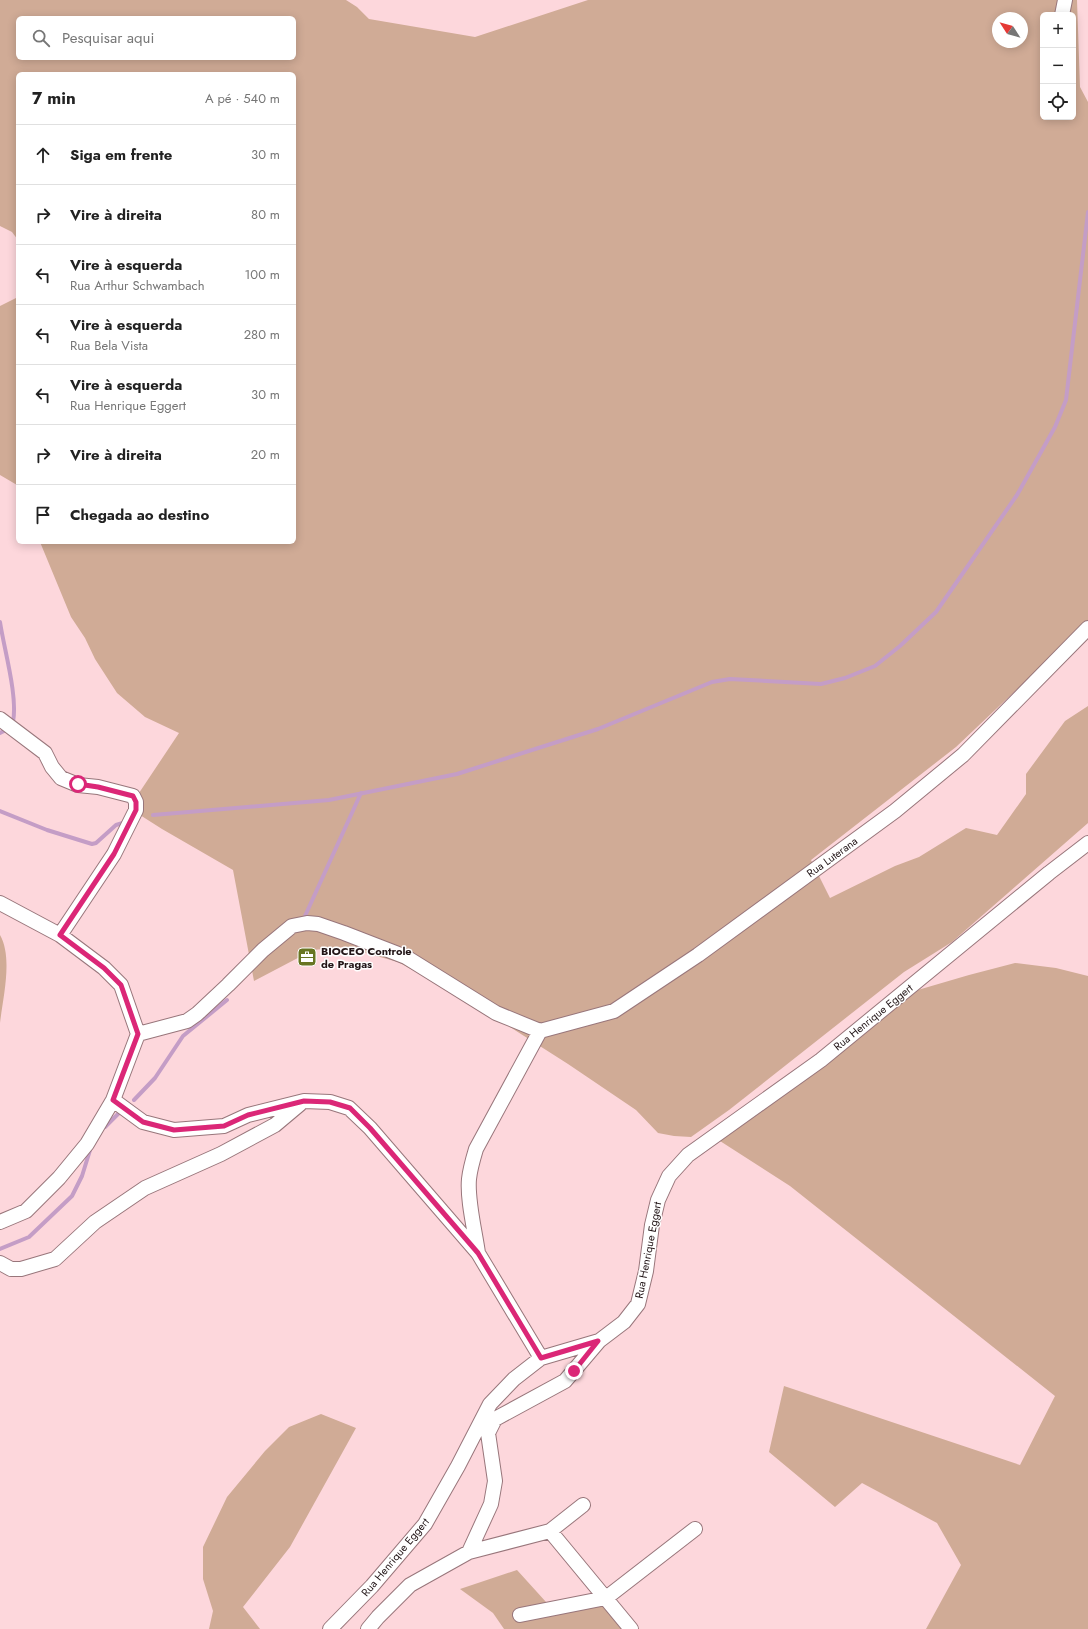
<!DOCTYPE html>
<html lang="pt">
<head>
<meta charset="utf-8">
<style>
	:root { --surface:#fff; --page:#f2f2f2; --text:#222; --muted:#767676; --line:#e0e0e0 }
	body { margin:0; font-family:Jost,sans-serif; background:var(--page); color:var(--text) }
	.controls { position:absolute; right:12px; top:12px; display:grid; overflow:hidden; border-radius:6px; box-shadow:0 2px 10px #0003 }
	.controls button { width:36px; height:36px; display:grid; place-items:center; padding:0; border:0; border-bottom:1px solid var(--line); background:var(--surface); color:var(--text); font:20px sans-serif }
	.compass { position:absolute; left:992px; top:12px; width:36px; height:36px; border-radius:50%; background:var(--surface); box-shadow:0 2px 10px #0003; rotate:306deg }
	.stop { position:absolute; width:12px; height:12px; margin:-9px; border:3px solid #db2777; border-radius:50%; background:#fff }
	.stop.end { background:#db2777; border-color:#fff; box-shadow:0 1px 4px #0008 }
	.list { margin:0; padding:0; list-style:none }
	h2 { display:flex; justify-content:space-between; align-items:center; height:52px; margin:0; padding:0 16px; font-size:17px }
	h2 small { font-size:13px; font-weight:400; color:var(--muted) }
	.list li { display:grid; grid-template-columns:26px 1fr auto; gap:12px; align-items:center; box-sizing:border-box; height:60px; padding:0 16px; border-top:1px solid var(--line) }
	.list b { display:block; font-size:15px; white-space:nowrap }
	.list p { margin:0; font-size:13px; white-space:nowrap; color:var(--muted) }
	.list em { font-size:13px; font-style:normal; color:var(--muted) }
	.icon { flex:none; width:22px; height:22px; fill:none; stroke:currentColor; stroke-width:2; stroke-linecap:round; stroke-linejoin:round }
	.map { position:relative; flex:none; width:1088px; height:1629px; overflow:hidden }
	.search { position:absolute; background:var(--surface); box-shadow:0 2px 10px #0003; left:16px; top:16px; width:280px; height:44px; display:flex; align-items:center; gap:10px; box-sizing:border-box; padding:0 14px; border-radius:6px; color:var(--muted); font-size:15px }
	.panel { position:absolute; background:var(--surface); box-shadow:0 2px 10px #0003; left:16px; top:72px; width:280px; height:472px; border-radius:6px }
	.map>svg:first-child { display:block }
	.green { fill:#d0ab96; fill-rule:evenodd }
	.lines { fill:none; stroke-linecap:round; stroke-linejoin:round }
	.stream { stroke:#c49dc6; stroke-width:4 }
	.minor-casing { stroke:#98767b; stroke-width:16 }
	.minor { stroke:#fff; stroke-width:14 }
	.route { stroke:#db2777; stroke-width:5 }
	.labels { text-anchor:middle; stroke-width:3; stroke-linejoin:round; paint-order:stroke }
	.street-label { font-size:11px; fill:#221517; stroke:#fff }
	.poi-label { font-size:11px; font-weight:bold; fill:#221517; stroke:#fff; text-anchor:start }
</style>
</head>
<body>
<div class="map">
<svg width="1088" height="1629" viewBox="0 0 1088 1629">
	<rect width="100%" height="100%" fill="#fdd7dc"/>
	<path class="green" d="M0 0H346L357 7 369 19 475 37 588 0H1077L1080 87 1088 102V622L956 747 811 860 830 898 895 866 919 857 966 828 997 835 1026 794V774L1065 721 1088 706V823L952 942 904 972 729 1110 691 1137 674 1136 658 1133 636 1110 568 1064 471 1002 398 962 344 947 313 950 254 981 233 870 162 829 129 808 179 733 145 717 117 693 95 659 85 638 71 617 40 542H294V74H18V240L12 232 0 226ZM1043 15H1073V117H1043ZM18 18H294V58H18ZM998 18H1022V42H998Z
		M18 297V488L17 485 0 475V306Z
		M0 935C13 958 3 997 0 1023Z
		M1015 963 1056 968 1088 976V1629H926L961 1565 937 1523 862 1483 835 1507 769 1452 784 1386 1020 1465 1055 1396 790 1186 720 1141 911 992 969 975Z
		M321 1414 356 1428 290 1547 243 1607 260 1629H209L213 1611 203 1579V1547L227 1497 265 1451 289 1427Z
		M517 1570 556 1613 604 1605 622 1629H504L493 1613 460 1589Z"/>
	<g class="lines">
		<path class="stream" d="M0 622C4 649 18 696 13 722
			M0 733 4 731
			M0 811 47 830 92 844 96 843 116 825 126 822
			M153 815 329 800 457 774 598 729 712 682 730 679 821 684 845 678 875 666 900 646 936 612 1017 495 1055 427 1066 400 1088 212
			M305 916 361 793
			M134 1100 155 1078 183 1036 227 1000
			M105 1127 120 1112
			M0 1249 29 1237 72 1196 82 1176 91 1147"/>
		<defs>
			<path id="minor" d="M1062 15 1065 0
				M0 719 45 753 52 767 61 778 78 785 98 787 133 796 136 802V810L114 854 60 935
				M0 903 60 935 104 968 121 985 138 1034 113 1100 87 1144 59 1178 26 1211 0 1222
				M540 1031 614 1011 698 955 895 811 963 755 1088 628
				M138 1034 187 1021 197 1014 228 985 263 950 292 926 307 923 318 924 344 933 406 957 496 1013 540 1031
				M113 1100 143 1122 174 1130 224 1126 248 1115 304 1101 330 1102 349 1108 370 1128 478 1253 541 1358
				M478 1253C475 1231 467 1200 469 1179 470 1169 473 1159 476 1149L540 1031
				M0 1263 11 1269H21L55 1259 95 1222 145 1188 221 1154 275 1125 300 1104
				M550 1531 631 1629
				M469 1552 550 1531 583 1505
				M520 1615 606 1598 695 1529
				M330 1629 372 1586 425 1524 458 1466 490 1404 514 1379 541 1358 599 1341 624 1322 638 1304 646 1271 652 1225 658 1200 669 1176 688 1155 821 1060 1049 873 1088 843
				M368 1629 378 1617 410 1585 469 1552 491 1504 495 1481 488 1433 495 1419 565 1381 599 1341"/>
		</defs>
		<use href="#minor" class="minor-casing"/>
		<use href="#minor" class="minor"/>
	</g>
	<g class="lines">
		<path class="route" d="M78 784 98 787 133 796 136 802V810L114 854 60 935 104 968 121 985 138 1034 113 1100 143 1122 174 1130 224 1126 248 1115 304 1101 330 1102 350 1108 370 1128 478 1253 541 1358 598 1341 574 1371"/>
	</g>
	<defs>
		<symbol id="office-square" viewBox="-11 -11 22 22"><rect x="-9" y="-9" width="18" height="18" rx="4" fill="#687522" stroke="#fff"/><path d="M-6-3h4V-5.5h4V-3h4V5H-6ZM-1-4.5V-3h2v-1.5ZM-6 0V1H6V0Z" fill="#fff"/></symbol>
	</defs>
	<g fill-rule="evenodd">
		<use href="#office-square" x="296" y="946" width="22" height="22"/>
	</g>
	<g class="labels">
		<g class="street-label">
			<text transform="translate(832 857) rotate(-36)" y="4">Rua Luterana</text>
			<text transform="translate(873 1017) rotate(-39)" y="4">Rua Henrique Eggert</text>
			<text transform="translate(648 1250) rotate(-79)" y="4">Rua Henrique Eggert</text>
			<text transform="translate(395 1557) rotate(-50)" y="4">Rua Henrique Eggert</text>
		</g>
		<g class="poi-label">
			<text x="321" y="955">BIOCEO Controle<tspan x="321" dy="13">de Pragas</tspan></text>
		</g>
	</g>
</svg>
<div class="controls">
<button>+</button>
<button>−</button>
<button><svg class="icon" aria-label="locate" viewBox="0 0 24 24"><circle cx="12" cy="12" r="6"/><path d="M12 2v4M12 18v4M2 12h4M18 12h4"/></svg></button>
</div>
<svg class="compass" viewBox="-18 -18 36 36"><path d="M0-13l5 13h-10z" fill="#e53935"/><path d="M0 13l5-13h-10z" fill="#767676"/></svg>
<div class="stop" style="left:78px;top:784px"></div>
<div class="stop end" style="left:574px;top:1371px"></div>
<div class="search"><svg class="icon" aria-label="search" viewBox="0 0 24 24"><circle cx="10" cy="10" r="6"/><path d="M15 15l6 6"/></svg>Pesquisar aqui</div>
<section class="panel">
<h2>7 min<small>A pé · 540 m</small></h2>
<ul class="list">
<li><svg class="icon" aria-label="ahead" viewBox="0 0 24 24"><path d="M12 20V5M6 11l6-6 6 6"/></svg><div><b>Siga em frente</b></div><em>30 m</em></li>
<li><svg class="icon" aria-label="right" viewBox="0 0 24 24"><path d="M7 20v-9h11M14 6l5 5-5 5"/></svg><div><b>Vire à direita</b></div><em>80 m</em></li>
<li><svg class="icon" aria-label="left" viewBox="0 0 24 24"><path d="M17 20v-9H6M10 6l-5 5 5 5"/></svg><div><b>Vire à esquerda</b><p>Rua Arthur Schwambach</p></div><em>100 m</em></li>
<li><svg class="icon" aria-label="left" viewBox="0 0 24 24"><path d="M17 20v-9H6M10 6l-5 5 5 5"/></svg><div><b>Vire à esquerda</b><p>Rua Bela Vista</p></div><em>280 m</em></li>
<li><svg class="icon" aria-label="left" viewBox="0 0 24 24"><path d="M17 20v-9H6M10 6l-5 5 5 5"/></svg><div><b>Vire à esquerda</b><p>Rua Henrique Eggert</p></div><em>30 m</em></li>
<li><svg class="icon" aria-label="right" viewBox="0 0 24 24"><path d="M7 20v-9h11M14 6l5 5-5 5"/></svg><div><b>Vire à direita</b></div><em>20 m</em></li>
<li><svg class="icon" aria-label="arrive" viewBox="0 0 24 24"><path d="M6 21V4h12l-3 4 3 4H6"/></svg><div><b>Chegada ao destino</b></div></li>
</ul>
</section>
</div>
</body>
</html>
